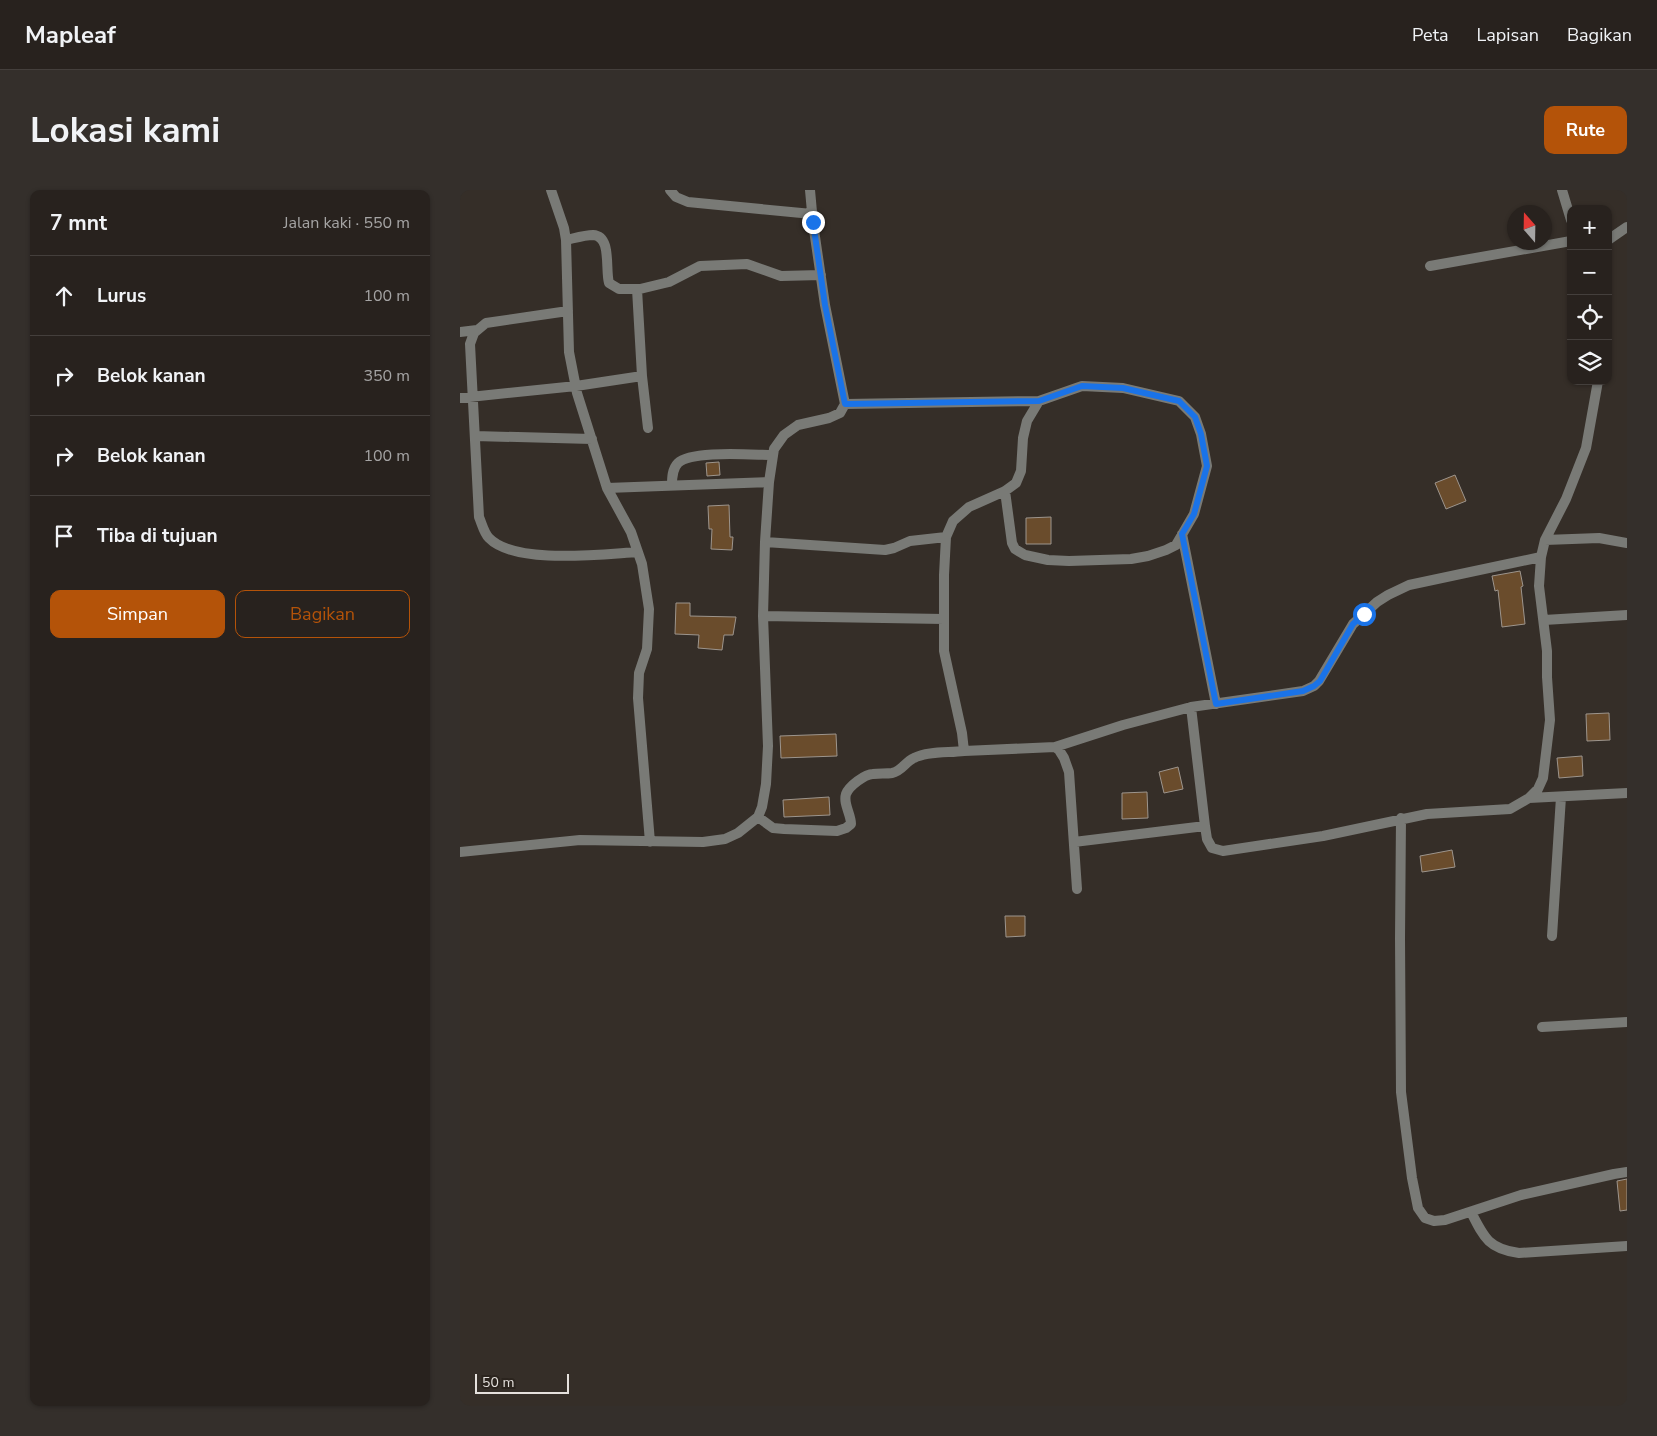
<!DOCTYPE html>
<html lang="id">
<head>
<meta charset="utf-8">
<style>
	:root { --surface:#28221e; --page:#342f2b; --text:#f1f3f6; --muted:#a5a4a4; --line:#443f3c; --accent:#b45309 }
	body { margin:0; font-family:"Nunito Sans",sans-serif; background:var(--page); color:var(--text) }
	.controls { position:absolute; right:15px; top:15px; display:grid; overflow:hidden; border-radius:10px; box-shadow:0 1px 4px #0004 }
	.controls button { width:45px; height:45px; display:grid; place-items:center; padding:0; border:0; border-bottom:1px solid var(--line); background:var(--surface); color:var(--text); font:25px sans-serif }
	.compass { position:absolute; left:1047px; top:15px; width:45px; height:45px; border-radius:50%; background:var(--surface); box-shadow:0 1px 4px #0004; rotate:340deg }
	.scale { position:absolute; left:15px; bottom:12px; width:94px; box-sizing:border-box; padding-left:5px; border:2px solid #e5e1dd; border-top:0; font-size:14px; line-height:18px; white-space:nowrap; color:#e5e1dd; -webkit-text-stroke:4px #2b241e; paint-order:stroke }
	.stop { position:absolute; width:15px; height:15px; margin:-11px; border:4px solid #1a73e8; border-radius:50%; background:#fff }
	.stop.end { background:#1a73e8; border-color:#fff; box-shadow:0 1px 5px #0008 }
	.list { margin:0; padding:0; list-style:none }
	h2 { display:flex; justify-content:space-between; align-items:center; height:65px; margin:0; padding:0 20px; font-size:21px }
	h2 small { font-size:16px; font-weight:400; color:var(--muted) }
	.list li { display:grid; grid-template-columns:32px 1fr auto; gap:15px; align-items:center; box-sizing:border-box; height:80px; padding:0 20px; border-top:1px solid var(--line) }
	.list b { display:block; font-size:19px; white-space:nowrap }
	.list em { font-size:16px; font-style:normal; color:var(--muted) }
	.actions { display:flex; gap:10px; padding:15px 20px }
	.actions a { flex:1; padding:11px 0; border:1px solid var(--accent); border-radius:10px; text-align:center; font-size:18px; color:var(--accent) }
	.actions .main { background:var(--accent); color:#fff }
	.icon { flex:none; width:28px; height:28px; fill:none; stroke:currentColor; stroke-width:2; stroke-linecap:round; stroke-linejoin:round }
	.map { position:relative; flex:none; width:1167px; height:1216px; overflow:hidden; border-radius:10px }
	header { display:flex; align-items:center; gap:30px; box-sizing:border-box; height:70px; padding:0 25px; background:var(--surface); border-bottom:1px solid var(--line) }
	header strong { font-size:24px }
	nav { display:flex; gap:28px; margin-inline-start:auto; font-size:18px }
	.intro { display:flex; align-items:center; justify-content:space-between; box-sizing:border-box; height:120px; padding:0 30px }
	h1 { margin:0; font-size:35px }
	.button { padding:12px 22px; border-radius:10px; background:var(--accent); color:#fff; font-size:18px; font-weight:700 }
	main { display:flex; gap:30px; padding:0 30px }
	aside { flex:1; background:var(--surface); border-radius:10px; box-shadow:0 1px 4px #0004 }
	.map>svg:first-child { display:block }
	.building { fill:#6a4c2c; stroke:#9d958d }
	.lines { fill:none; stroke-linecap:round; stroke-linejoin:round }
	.street { stroke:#797a76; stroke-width:10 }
	.route { stroke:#1a73e8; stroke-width:6 }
</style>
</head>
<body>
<header>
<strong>Mapleaf</strong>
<nav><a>Peta</a><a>Lapisan</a><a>Bagikan</a></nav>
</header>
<div class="intro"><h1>Lokasi kami</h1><a class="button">Rute</a></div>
<main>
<aside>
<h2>7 mnt<small>Jalan kaki · 550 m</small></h2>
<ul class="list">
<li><svg class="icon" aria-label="ahead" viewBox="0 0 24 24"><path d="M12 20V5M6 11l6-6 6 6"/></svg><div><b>Lurus</b></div><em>100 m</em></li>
<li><svg class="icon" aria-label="right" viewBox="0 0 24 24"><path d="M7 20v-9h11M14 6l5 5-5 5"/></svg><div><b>Belok kanan</b></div><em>350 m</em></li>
<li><svg class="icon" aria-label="right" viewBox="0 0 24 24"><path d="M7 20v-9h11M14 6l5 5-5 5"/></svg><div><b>Belok kanan</b></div><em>100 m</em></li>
<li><svg class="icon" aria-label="arrive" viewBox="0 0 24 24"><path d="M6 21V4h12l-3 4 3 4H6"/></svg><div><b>Tiba di tujuan</b></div></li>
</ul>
<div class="actions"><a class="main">Simpan</a><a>Bagikan</a></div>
</aside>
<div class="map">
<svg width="1167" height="1216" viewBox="0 0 1167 1216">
	<rect width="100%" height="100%" fill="#352e28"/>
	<path class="building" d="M259 272 260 285 247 286 246 273Z
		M995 285 1006 311 986 319 975 293Z
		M269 315 270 347H273L272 360 251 359 252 339H249L248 316Z
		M591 327V354H566V328Z
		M1060 381 1063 396 1061 397 1065 434 1042 437 1038 400 1035 401 1032 386Z
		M216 413H230V426L276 427 273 445H264L262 460 238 458 239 445 215 444Z
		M1149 523 1150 550 1127 551 1126 524Z
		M376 544 377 566 321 568 320 546Z
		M1122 566 1123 586 1099 588 1097 568Z
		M718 577 723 599 704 603 699 582Z
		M687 602 688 628 662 629V603Z
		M369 607 370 625 324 627 323 610Z
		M992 660 995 677 962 682 960 666Z
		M545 726H565V746L546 747Z
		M1167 989V1020L1160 1021 1157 991Z"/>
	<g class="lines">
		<path class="street" d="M91 0 104 38 106 50 109 162 117 203 147 298 171 342 182 374 189 419 187 459 179 483 178 508 190 652
			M210 0 216 7 228 12 352 24
			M1102 0 1111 30
			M106 50C115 48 125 45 133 45 152 46 145 79 149 93L159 99H180L209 92 240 76 287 74 321 86 361 85
			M1148 50 1167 37
			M970 76 1111 51
			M177 99 182 186 188 238
			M108 121 26 133 14 143 10 154 19 327C22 334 24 343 29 348 55 375 142 364 178 362
			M0 142 17 140
			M0 208 116 196 182 186
			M385 214 579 211
			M15 246 132 249
			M309 292 314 259 324 245 338 235 369 228 380 223 385 214 365 115 353 33 350 0
			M212 295C212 288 212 279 218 273 231 260 293 265 313 265
			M147 298 309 292 305 352 425 360 434 358 450 351 486 347
			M722 344 756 514
			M1085 350 1139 348 1167 353
			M303 426 484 429
			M1084 430 1167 425
			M731 517 745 636 747 649 752 658 763 661 863 646 967 624 1050 619 1069 608 1078 599 1083 588 1090 530 1087 487V461L1079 396 1081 367 1085 350 1106 309 1126 258 1138 191
			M595 557 663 535 731 517 843 501 854 496 859 491 893 434 917 412 928 405 949 395 1081 367
			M504 561 595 557 599 560 604 568 609 582 617 699
			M1069 608 1167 603
			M298 627 313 638 324 639 377 641 386 638 391 634C391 624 383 614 386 604 389 596 405 584 413 584 419 583 426 584 432 583 442 581 445 572 454 568 468 561 488 563 504 561L502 543 484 461V385L486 347 493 331 509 317 545 301 556 293 561 281 563 248 567 231 579 211 622 196 663 198 719 211 735 227 741 244 747 276 734 324 716 355 706 360 688 366 671 369 609 371 588 370 565 365 555 359 552 353 545 301
			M941 628 940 748 941 902 952 988 958 1018 965 1028 974 1031 985 1030 1061 1005 1154 984 1167 982
			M614 652 745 636
			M0 662 120 650 243 652 265 649 278 643 298 627 302 617 306 594 308 556 303 426 305 352
			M1092 746 1101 607
			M1082 837 1167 832
			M1011 1022C1024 1048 1029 1059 1059 1063L1167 1056"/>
	</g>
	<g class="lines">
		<path class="route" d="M353 32 365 115 385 214 579 211 622 196 663 198 719 211 735 227 741 244 747 276 734 324 722 344 756 514 843 501 854 496 860 491 893 434 904 424"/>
	</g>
</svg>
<div class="controls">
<button>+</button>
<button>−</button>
<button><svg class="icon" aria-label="locate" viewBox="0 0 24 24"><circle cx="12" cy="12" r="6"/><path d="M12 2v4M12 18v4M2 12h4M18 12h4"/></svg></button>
<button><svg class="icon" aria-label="layers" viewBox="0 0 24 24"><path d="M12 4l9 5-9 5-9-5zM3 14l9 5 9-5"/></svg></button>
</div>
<svg class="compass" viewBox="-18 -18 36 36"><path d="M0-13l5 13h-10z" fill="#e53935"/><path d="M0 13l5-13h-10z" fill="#a5a4a4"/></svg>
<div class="scale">50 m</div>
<div class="stop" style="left:904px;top:424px"></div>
<div class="stop end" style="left:353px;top:32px"></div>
</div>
</main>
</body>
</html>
